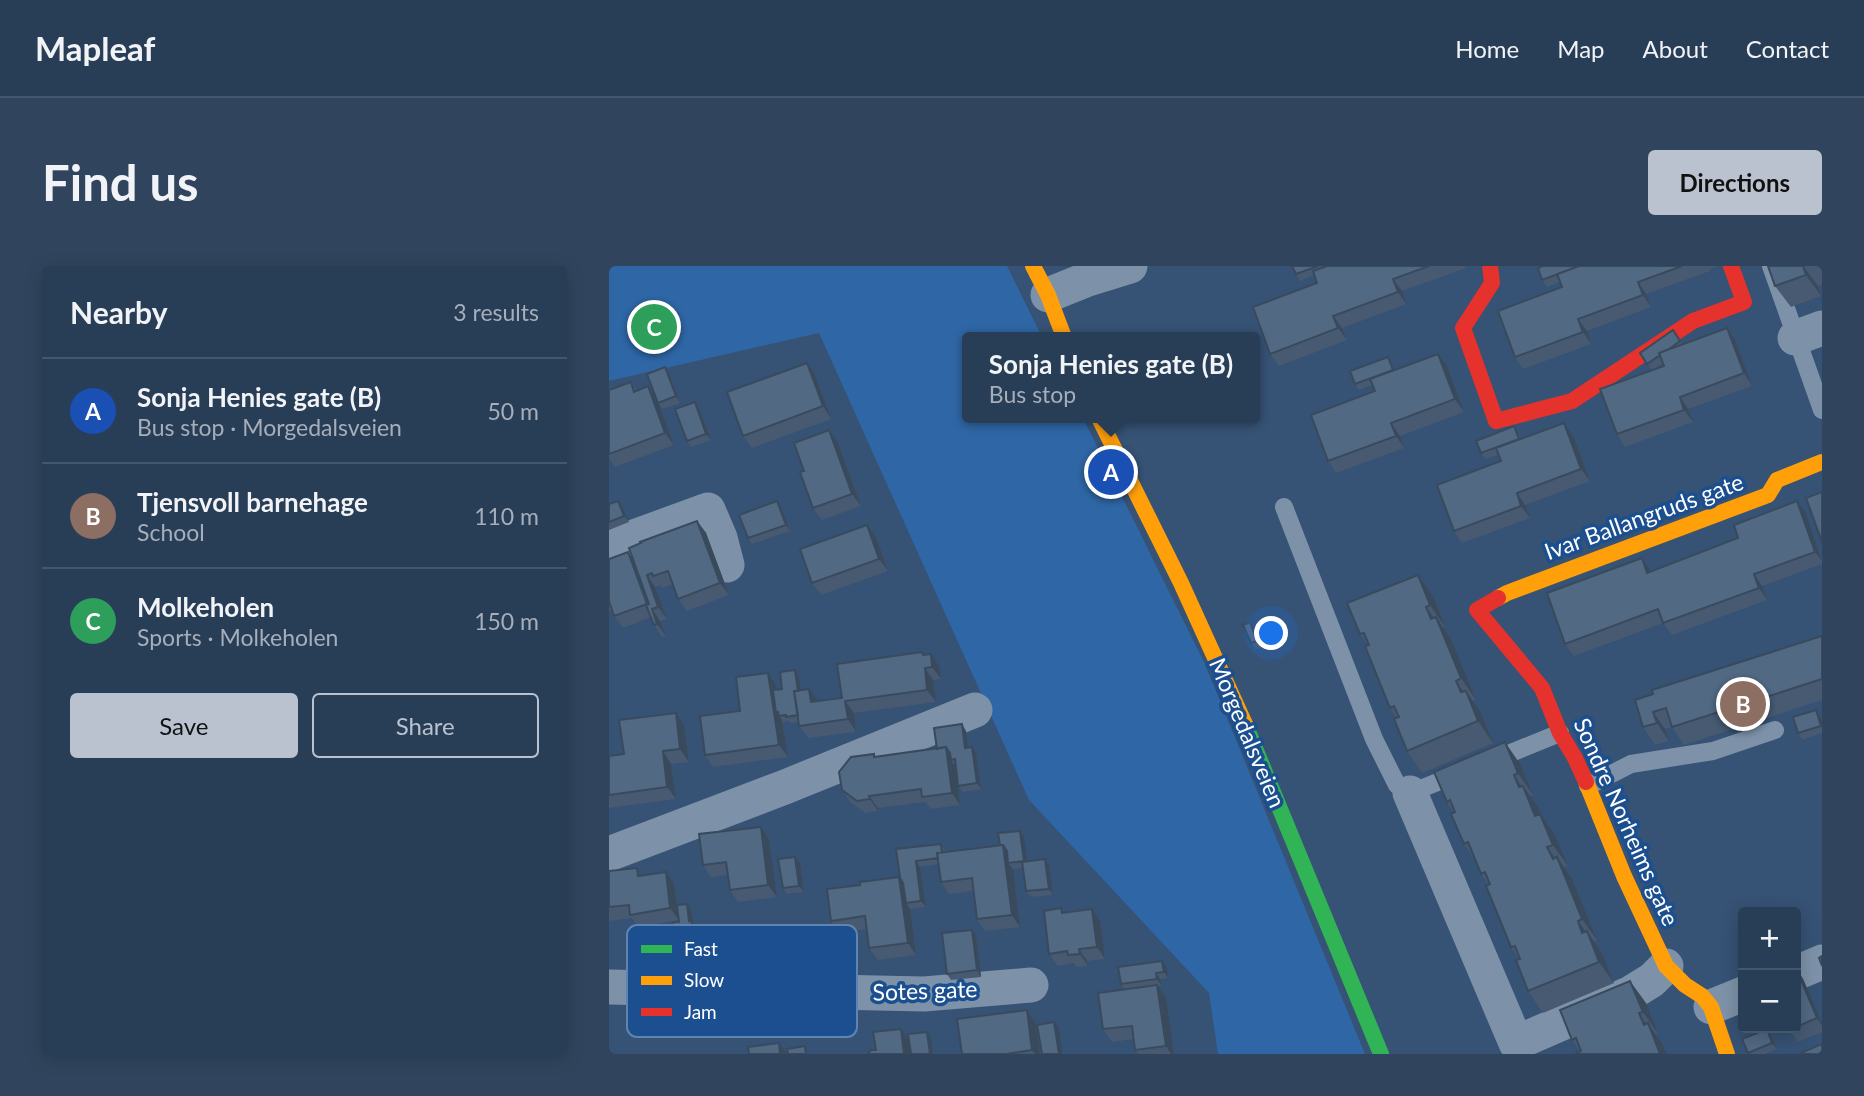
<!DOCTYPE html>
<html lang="en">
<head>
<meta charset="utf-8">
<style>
	:root { --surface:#283e57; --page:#30455d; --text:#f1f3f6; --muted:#a5aeba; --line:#44576d; --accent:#b9c2ce }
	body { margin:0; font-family:Lato,sans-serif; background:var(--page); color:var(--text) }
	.controls { position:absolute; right:21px; bottom:21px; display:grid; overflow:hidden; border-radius:7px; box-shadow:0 4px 18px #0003 }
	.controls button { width:63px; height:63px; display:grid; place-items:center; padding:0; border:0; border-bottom:2px solid var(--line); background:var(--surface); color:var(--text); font:35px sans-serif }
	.you { position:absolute; left:663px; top:368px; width:24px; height:24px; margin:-18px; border:5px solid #fff; border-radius:50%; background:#1a73e8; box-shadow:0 0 0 10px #1a73e833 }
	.badge { display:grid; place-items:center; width:46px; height:46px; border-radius:50%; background:var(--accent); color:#fff; font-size:23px; font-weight:700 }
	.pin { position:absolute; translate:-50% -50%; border:4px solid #fff; box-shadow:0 2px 7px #0006 }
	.popup { position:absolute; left:353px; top:66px; width:298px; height:91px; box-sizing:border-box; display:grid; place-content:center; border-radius:7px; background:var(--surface); filter:drop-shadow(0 2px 5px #0005); font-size:23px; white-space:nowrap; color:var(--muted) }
	.popup b { font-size:26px; color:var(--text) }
	.popup::after { content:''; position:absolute; left:50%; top:100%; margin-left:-14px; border:14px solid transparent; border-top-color:var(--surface) }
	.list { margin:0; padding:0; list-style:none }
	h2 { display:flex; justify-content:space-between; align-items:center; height:91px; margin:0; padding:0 28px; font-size:30px }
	h2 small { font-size:23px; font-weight:400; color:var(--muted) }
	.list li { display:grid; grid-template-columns:46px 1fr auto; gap:21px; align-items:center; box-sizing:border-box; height:105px; padding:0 28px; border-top:2px solid var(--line) }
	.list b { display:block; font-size:26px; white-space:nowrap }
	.list p { margin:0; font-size:23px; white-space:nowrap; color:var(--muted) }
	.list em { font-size:23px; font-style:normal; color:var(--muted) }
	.actions { display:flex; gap:14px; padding:21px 28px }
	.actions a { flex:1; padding:16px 0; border:2px solid var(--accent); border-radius:7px; text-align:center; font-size:24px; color:var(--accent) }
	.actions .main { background:var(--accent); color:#111 }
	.map { position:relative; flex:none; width:1213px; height:788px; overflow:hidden; border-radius:7px }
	header { display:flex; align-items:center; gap:42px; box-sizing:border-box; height:98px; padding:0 35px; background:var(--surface); border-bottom:2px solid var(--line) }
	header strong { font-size:33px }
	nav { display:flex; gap:38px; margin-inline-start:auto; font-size:24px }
	.intro { display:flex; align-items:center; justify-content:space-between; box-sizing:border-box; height:168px; padding:0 42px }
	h1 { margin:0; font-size:49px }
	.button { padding:18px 32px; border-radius:7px; background:var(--accent); color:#111; font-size:24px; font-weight:700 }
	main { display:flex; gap:42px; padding:0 42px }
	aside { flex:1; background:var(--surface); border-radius:7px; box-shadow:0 4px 18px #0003 }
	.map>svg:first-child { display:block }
	.green { fill:#2f66a5 }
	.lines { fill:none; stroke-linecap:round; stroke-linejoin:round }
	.lane { stroke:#7d92a8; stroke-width:18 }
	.street { stroke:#7d92a8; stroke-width:35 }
	.fast { stroke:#30b455; stroke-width:16 }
	.slow { stroke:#ff9f0a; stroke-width:16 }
	.jam { stroke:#e5322d; stroke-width:16 }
	.wall { fill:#475a72; fill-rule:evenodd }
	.shaded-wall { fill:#394a5c }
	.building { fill:#526984; stroke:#394a5c; stroke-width:2 }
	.labels { text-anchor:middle; stroke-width:7; stroke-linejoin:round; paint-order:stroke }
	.street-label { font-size:23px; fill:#fff; stroke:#1b4f8f }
	.key { fill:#1b4f8f; stroke:#5f84b1; stroke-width:2 }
	.key-label { font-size:19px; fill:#fff }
</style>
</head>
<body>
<header>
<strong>Mapleaf</strong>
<nav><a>Home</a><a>Map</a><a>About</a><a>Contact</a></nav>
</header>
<div class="intro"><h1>Find us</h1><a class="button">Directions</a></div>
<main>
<aside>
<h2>Nearby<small>3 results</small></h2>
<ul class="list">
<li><span class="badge" style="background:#1a4fb4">A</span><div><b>Sonja Henies gate (B)</b><p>Bus stop · Morgedalsveien</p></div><em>50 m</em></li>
<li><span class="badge" style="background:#8d6e63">B</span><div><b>Tjensvoll barnehage</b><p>School</p></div><em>110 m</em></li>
<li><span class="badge" style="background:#2e9e5b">C</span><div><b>Molkeholen</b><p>Sports · Molkeholen</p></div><em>150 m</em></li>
</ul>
<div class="actions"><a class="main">Save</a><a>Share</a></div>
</aside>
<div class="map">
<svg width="1213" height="788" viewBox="0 0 1213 788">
	<rect width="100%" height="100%" fill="#365274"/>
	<path class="green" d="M0 0H398L433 71H358V152H474L595 396 756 788H609L600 727 420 534 210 67 0 115Z
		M198 674 202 716 98 714 94 685Z"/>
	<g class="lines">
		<path class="lane" d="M1162 0 1213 144
			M675 241 765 473 788 519 801 527 849 508
			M882 495 951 467
			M979 520 1022 498 1104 485 1166 464"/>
		<path class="street" d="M439 29 479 13 521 0
			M1186 72 1213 62
			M0 280 99 244 111 272 118 299
			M801 527 907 777 1022 727 1043 714 1057 700
			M0 588 176 521 366 444
			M1187 707 1213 696
			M0 721 315 728 422 719
			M1102 741 1134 728"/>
		<path class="fast" d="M636 458 772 788"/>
		<path class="slow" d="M424 0 439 29 455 71
			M490 152 572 317 636 458
			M889 332 898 327 1159 229 1168 214 1213 196
			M977 516 1015 610 1057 700 1076 719 1093 730 1102 741 1118 788"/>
		<path class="jam" d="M881 0 883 17 854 62 887 155 963 135 1084 55 1135 36 1122 0
			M889 332 868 344 933 422 951 467 966 492 977 516"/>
	</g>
	<path class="wall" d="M683 0H856L857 2 793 25 797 38 733 62 738 74 670 100 661 88 708 17 705 9 691 15 687 8Z
		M934 0H1110L1101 3V5L1037 28 1042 41 978 65 982 78 914 103 906 91 953 21 951 16 938 21 933 14Z
		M1159 0H1213V19L1209 20 1212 30 1182 41 1166 20Z
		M1064 64 1073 78 1126 74 1143 120 1079 143 1084 156 1016 181 1008 168 1043 104 1031 87ZM1054 97 1055 100 1044 104Z
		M779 91 786 104 838 100 855 146 791 170 795 182 727 207 719 195 766 125 763 119 750 124 746 118Z
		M56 101 60 108 71 137 53 143 50 138 65 179 6 201 0 192V124L22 116 28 125 47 132Z
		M206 109 222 153 143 182 134 170Z
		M86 136 90 143 102 174 82 181 78 175Z
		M909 167 912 173 964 170 981 215 916 239 921 252 853 277 845 265 892 195 889 189 876 193 872 187Z
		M229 177 252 240 213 254 204 242 195 205Z
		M0 238 13 241 20 256 0 264Z
		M172 241 181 265 143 278 139 272Z
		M1197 247 1213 293V298L1153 320 1158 334 1063 369 1054 357 965 390 956 378 1042 305Z
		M88 255 97 267 120 329 78 345 69 333 64 318 53 322 51 319 46 321 58 353 51 355 57 370 53 371 45 359 42 351 14 362 5 350 3 344 0 345V293L19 286 24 294Z
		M267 271 279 305 212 329 203 317Z
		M809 309 824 330 836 361 834 362 842 373 867 434 864 435 872 447 884 477 813 507 798 485 788 452 781 442 759 379 751 368Z
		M645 363 653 381 646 384 642 377Z
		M1213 370V434L1075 479 1063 461 1056 463 1060 475 1046 479 1034 461 1026 434Z
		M313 386 315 389 330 400 332 413 324 414 327 436 245 447 247 466 199 472 190 460V456L181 457 180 455 174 456 173 454 179 491 104 501 96 489 131 445 159 407 167 419 168 424 173 423 190 411 192 424 200 423 209 435 233 432Z
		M1207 444 1211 450 1213 456V467L1193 474 1189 467Z
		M67 447 75 459 80 496 62 498 67 533 0 542V490L15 488Z
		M357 465 359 481 367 487 372 523 354 526 349 520 346 500 351 539 322 543 316 536 269 542V545L256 547 241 536 233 524 267 491 328 483Z
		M911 498 924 529 921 530 929 541 932 549 946 569 959 600 955 602 963 613 988 674 985 676 993 687 1005 717 934 747 919 725 910 693 902 681 880 619 872 608 868 597 855 578 845 547 838 536Z
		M152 561 160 573 168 631 129 636 121 624 119 609 102 611 94 599Z
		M411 565 415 571 418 595 436 593 440 599 444 629 422 631 417 625 414 602 404 603 411 661 376 665 368 653 364 625 340 628 332 616 330 598 311 601 317 641 301 643 307 689 269 694 260 682 258 663 230 667 222 655 251 619 290 611 287 583 332 578 337 586 391 579Z
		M186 591 191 597 195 626 178 628 174 622Z
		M0 605 33 609 65 618 70 654 29 661 23 652 0 655Z
		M78 638 82 644 84 656 87 660 90 692 71 694 67 687 70 656Z
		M455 647 491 655 496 693 478 695 479 700 467 701 465 697 449 700 440 688Z
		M367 670 372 711 342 714 338 708Z
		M558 702 559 712 551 713 552 719 549 720 557 731 565 788H529L526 784 525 773 503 776 494 763 515 723 512 718Z
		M1187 702 1194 713 1213 757V766L1189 776 1179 762H1187Z
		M1037 737 1049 768 1047 769 1054 779 971 785 963 774Z
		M418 744 426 756 431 788H353Z
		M1158 763 1162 769 1168 783 1156 788H1140L1133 773Z"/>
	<path class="shaded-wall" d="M1194 0 1209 20 1212 30 1197 9Z
		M784 13 793 25 797 38 789 26Z
		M1029 16 1037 28 1042 41 1034 29Z
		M724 50 733 62 738 74 729 62Z
		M969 53 978 65 982 78 974 66Z
		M1118 62 1126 74 1143 120 1135 107Z
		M829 88 838 100 855 146 846 133Z
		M198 97 206 109 222 153 214 140Z
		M56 101 60 108 71 137 67 130Z
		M39 120 48 133 65 179 56 167Z
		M1071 131 1079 143 1084 156 1075 144Z
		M86 136 90 143 102 174 97 168Z
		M782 157 791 170 795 182 787 170Z
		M955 157 964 170 981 215 972 203Z
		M220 164 229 177 252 240 243 228Z
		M908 227 916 239 921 252 912 240Z
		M9 235 13 241 20 256 15 250Z
		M168 235 172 241 181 265 177 259Z
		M1188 235 1197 247 1213 295 1206 286Z
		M88 255 97 267 120 329 111 317Z
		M258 259 267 271 279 305 270 293Z
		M19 286 27 298 43 343 51 355 57 370 48 358 38 338Z
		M1033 292 1041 304 1047 319 1038 307Z
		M1145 308 1153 320 1158 334 1150 322Z
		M38 309 46 321 58 353 49 341Z
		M809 309 824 330 836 361 821 339Z
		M817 341 830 359 827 351 842 373 867 434 852 412 822 353Z
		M641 356 645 363 653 381 648 375Z
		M322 388 330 400 332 413 323 401Z
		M316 402 324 414 327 436 318 424Z
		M186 404 190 411 196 455 192 449Z
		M159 407 167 419 172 450 169 446 167 447 173 454 179 491 170 479Z
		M847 415 859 432 857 425 872 447 884 477 869 455 852 426Z
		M200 423 209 435 202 436Z
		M236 435 245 447 247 466 239 453Z
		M1207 444 1211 450 1213 456V461Z
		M1044 446 1056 463 1060 475 1048 457Z
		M67 447 75 459 80 496 71 483Z
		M353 458 357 465 360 488 356 482Z
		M896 476 911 498 924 529 909 507Z
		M337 481 345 493 342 494 346 500 351 539 343 527Z
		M363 481 367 487 372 523 368 517Z
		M54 485 62 498 67 533 58 521Z
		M905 509 916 526 914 520 929 541 932 549 946 569 959 600 944 579 926 550 910 521Z
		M260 530 269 542V545L261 533Z
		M152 561 160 573 168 631 159 619Z
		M411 565 415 571 419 601 415 595Z
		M394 579 402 591 399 597 404 603 411 661 403 649Z
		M938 581 950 598 948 591 963 613 988 674 973 653Z
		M186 591 191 597 195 626 190 620Z
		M436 593 440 599 444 629 440 623Z
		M307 595 311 601 317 641 312 635Z
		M57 606 65 618 70 654 61 642Z
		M290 611 299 623 297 637 301 643 307 689 299 677Z
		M78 638 82 644 84 656 87 660 90 692 86 685Z
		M483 643 491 655 496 693 488 681Z
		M969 655 980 671 978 665 993 687 1005 717 990 696 973 667Z
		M363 664 367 670 372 711 368 704Z
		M470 683 478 695 479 700 471 688Z
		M553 695 558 702 559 712 555 706Z
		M1187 702 1194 713 1213 757V760L1208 752Z
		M547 707 551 713 552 719 548 713Z
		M1021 715 1037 737 1049 768 1034 746Z
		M548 719 557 731 565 788H562L557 780Z
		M418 744 426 756 431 788H426L423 784Z
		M1030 747 1041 764 1039 757 1054 779 1057 788H1051L1035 759Z
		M445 756 450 762 453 788H450Z
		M292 763 300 775 302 788H295Z
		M1158 763 1162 769 1168 783 1163 777Z
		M318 766 322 772 324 788H321Z
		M170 777 178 788H171Z"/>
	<path class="building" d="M683 0H709L687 8Z
		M718 0H820L784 13 789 26 724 50 729 62 661 88 644 41 708 17 704 5Z
		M934 0H970L933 14 929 2Z
		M970 0H1073L1029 16 1034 29 969 53 974 66 906 91 889 45 953 21 948 8Z
		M1159 0H1194L1197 9 1166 20Z
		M1118 62 1135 107 1071 131 1075 144 1008 168 991 123 1055 100 1050 87Z
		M1064 64 1071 75 1060 83 1050 87 1051 89 1038 98 1031 87Z
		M829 88 846 133 782 157 787 170 719 195 702 149 766 125 761 113Z
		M779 91 784 104 746 118 741 105Z
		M198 97 214 140 134 170 118 126Z
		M56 101 67 130 49 137 38 108Z
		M22 116 25 126 39 120 56 167 0 188V124Z
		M86 136 97 168 78 175 66 143Z
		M955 157 972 203 908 227 912 240 845 265 828 219 892 195 887 182Z
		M905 160 910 173 872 187 867 175Z
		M220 164 243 228 204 242 191 206 195 205 185 177Z
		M1213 226V276L1197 232Z
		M9 235 15 250 0 256V238Z
		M168 235 177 259 139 272 130 249Z
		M1188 235 1206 286 1145 308 1150 322 1054 357 1049 343 956 378 938 327 1033 292 1038 307 1129 272 1125 259Z
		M88 255 111 317 69 333 59 305 44 310 43 307 38 309 49 341 43 343 48 358 45 359 37 339 40 338 20 282 32 277 31 276Z
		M258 259 270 293 203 317 191 283Z
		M19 286 38 338 5 350 0 335V293Z
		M809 309 821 339 817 341 822 353 827 351 852 412 847 415 852 426 857 425 869 455 798 485 785 453 790 451 785 440 781 442 756 380 760 379 755 367 751 368 738 337Z
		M641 356 648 375 642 377 634 359Z
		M1213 370V413L1063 461 1057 442 1044 446 1048 457 1034 461 1026 434 1044 428 1043 424Z
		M313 386 314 389 322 388 323 401 316 402 318 424 236 435 239 453 190 460 185 425 200 423 202 436 233 432 228 398Z
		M186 404 189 425H185L189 449 177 451V449L170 450 169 446 167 447 164 424 173 423 171 406Z
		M159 407 170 479 96 489 91 450 131 445 127 411Z
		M1207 444 1212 460 1189 467 1184 451Z
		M67 447 71 483 54 485 58 521 0 529V490L15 488 10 454Z
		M353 458 356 482 363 481 368 517 349 520 346 493 342 494 341 487 337 481 328 483 325 462Z
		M896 476 909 507 905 509 910 521 914 520 926 550 931 548 944 579 938 581 944 593 948 591 973 653 969 655 973 667 978 665 990 696 919 725 907 694 911 693 906 680 902 681 877 620 881 618 876 606 872 608 859 576 855 578 842 548 846 546 841 534 838 536 825 506Z
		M337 481 343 527 313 531 312 523 260 530 261 533 248 535 233 524 230 506 242 491 265 488V491Z
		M152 561 159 619 121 624 117 596 94 599 90 568Z
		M411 565 415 595 399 597 398 585 394 579H391L389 567Z
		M332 578 333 587H328L329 592 307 595 312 635 297 637 294 617 291 612 287 583Z
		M394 579 403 649 368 653 363 612 332 616 328 587Z
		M186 591 190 620 174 622 169 593Z
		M436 593 440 623 417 625 413 596Z
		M28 602 29 610 57 606 61 642 21 649 20 639 0 641V605Z
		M290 611 299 677 260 682 256 650 222 655 218 623 251 619V616Z
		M78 638 80 655 82 654 86 685 67 687 64 656H70L68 639Z
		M452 642 453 647 483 643 488 681 470 683 471 688 459 689 458 685 440 688 435 645Z
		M363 664 368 704 338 708 333 667Z
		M1213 690V700L1210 692Z
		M553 695 555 706 547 707 548 713 512 718 509 701Z
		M1187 702 1208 752 1187 761Z
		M1021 715 1034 746 1030 747 1035 759 1039 757 1051 788 1056 786 1057 788H967V787L972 785 967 772 963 774 951 744Z
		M548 719 557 780 526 784 523 760 494 763 489 727Z
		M418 744 423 784 397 788H353L348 753Z
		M445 756 450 788H433L428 759Z
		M292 763 295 788H259L262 784H267L264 766Z
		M1158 763 1163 777 1139 787 1133 773Z
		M318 766 321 788H302L299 768Z
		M170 777 171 788H140L139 781Z
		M1213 778V788H1190Z
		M196 780 197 788H179L178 783Z"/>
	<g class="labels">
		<g class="street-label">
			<text transform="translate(1035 251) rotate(-20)" y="8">Ivar Ballangruds gate</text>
			<text transform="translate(638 467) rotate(67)" y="8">Morgedalsveien</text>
			<text transform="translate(1017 556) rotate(66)" y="8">Sondre Norheims gate</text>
			<text transform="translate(316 725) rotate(-2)" y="8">Sotes gate</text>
		</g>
	</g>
	<rect x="18" y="659" width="230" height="112" rx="10" class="key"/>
	<rect x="32" y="679" width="31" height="8" fill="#30b455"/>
	<rect x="32" y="710" width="31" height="9" fill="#ff9f0a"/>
	<rect x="32" y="742" width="31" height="8" fill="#e5322d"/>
	<g class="key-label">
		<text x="75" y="690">Fast</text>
		<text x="75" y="721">Slow</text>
		<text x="75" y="753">Jam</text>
	</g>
</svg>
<div class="controls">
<button>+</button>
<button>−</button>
</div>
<div class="you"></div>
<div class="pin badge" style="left:502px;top:206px;background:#1a4fb4">A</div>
<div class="popup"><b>Sonja Henies gate (B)</b>Bus stop</div>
<div class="pin badge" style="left:1134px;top:438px;background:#8d6e63">B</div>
<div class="pin badge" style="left:45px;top:61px;background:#2e9e5b">C</div>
</div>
</main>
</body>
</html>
